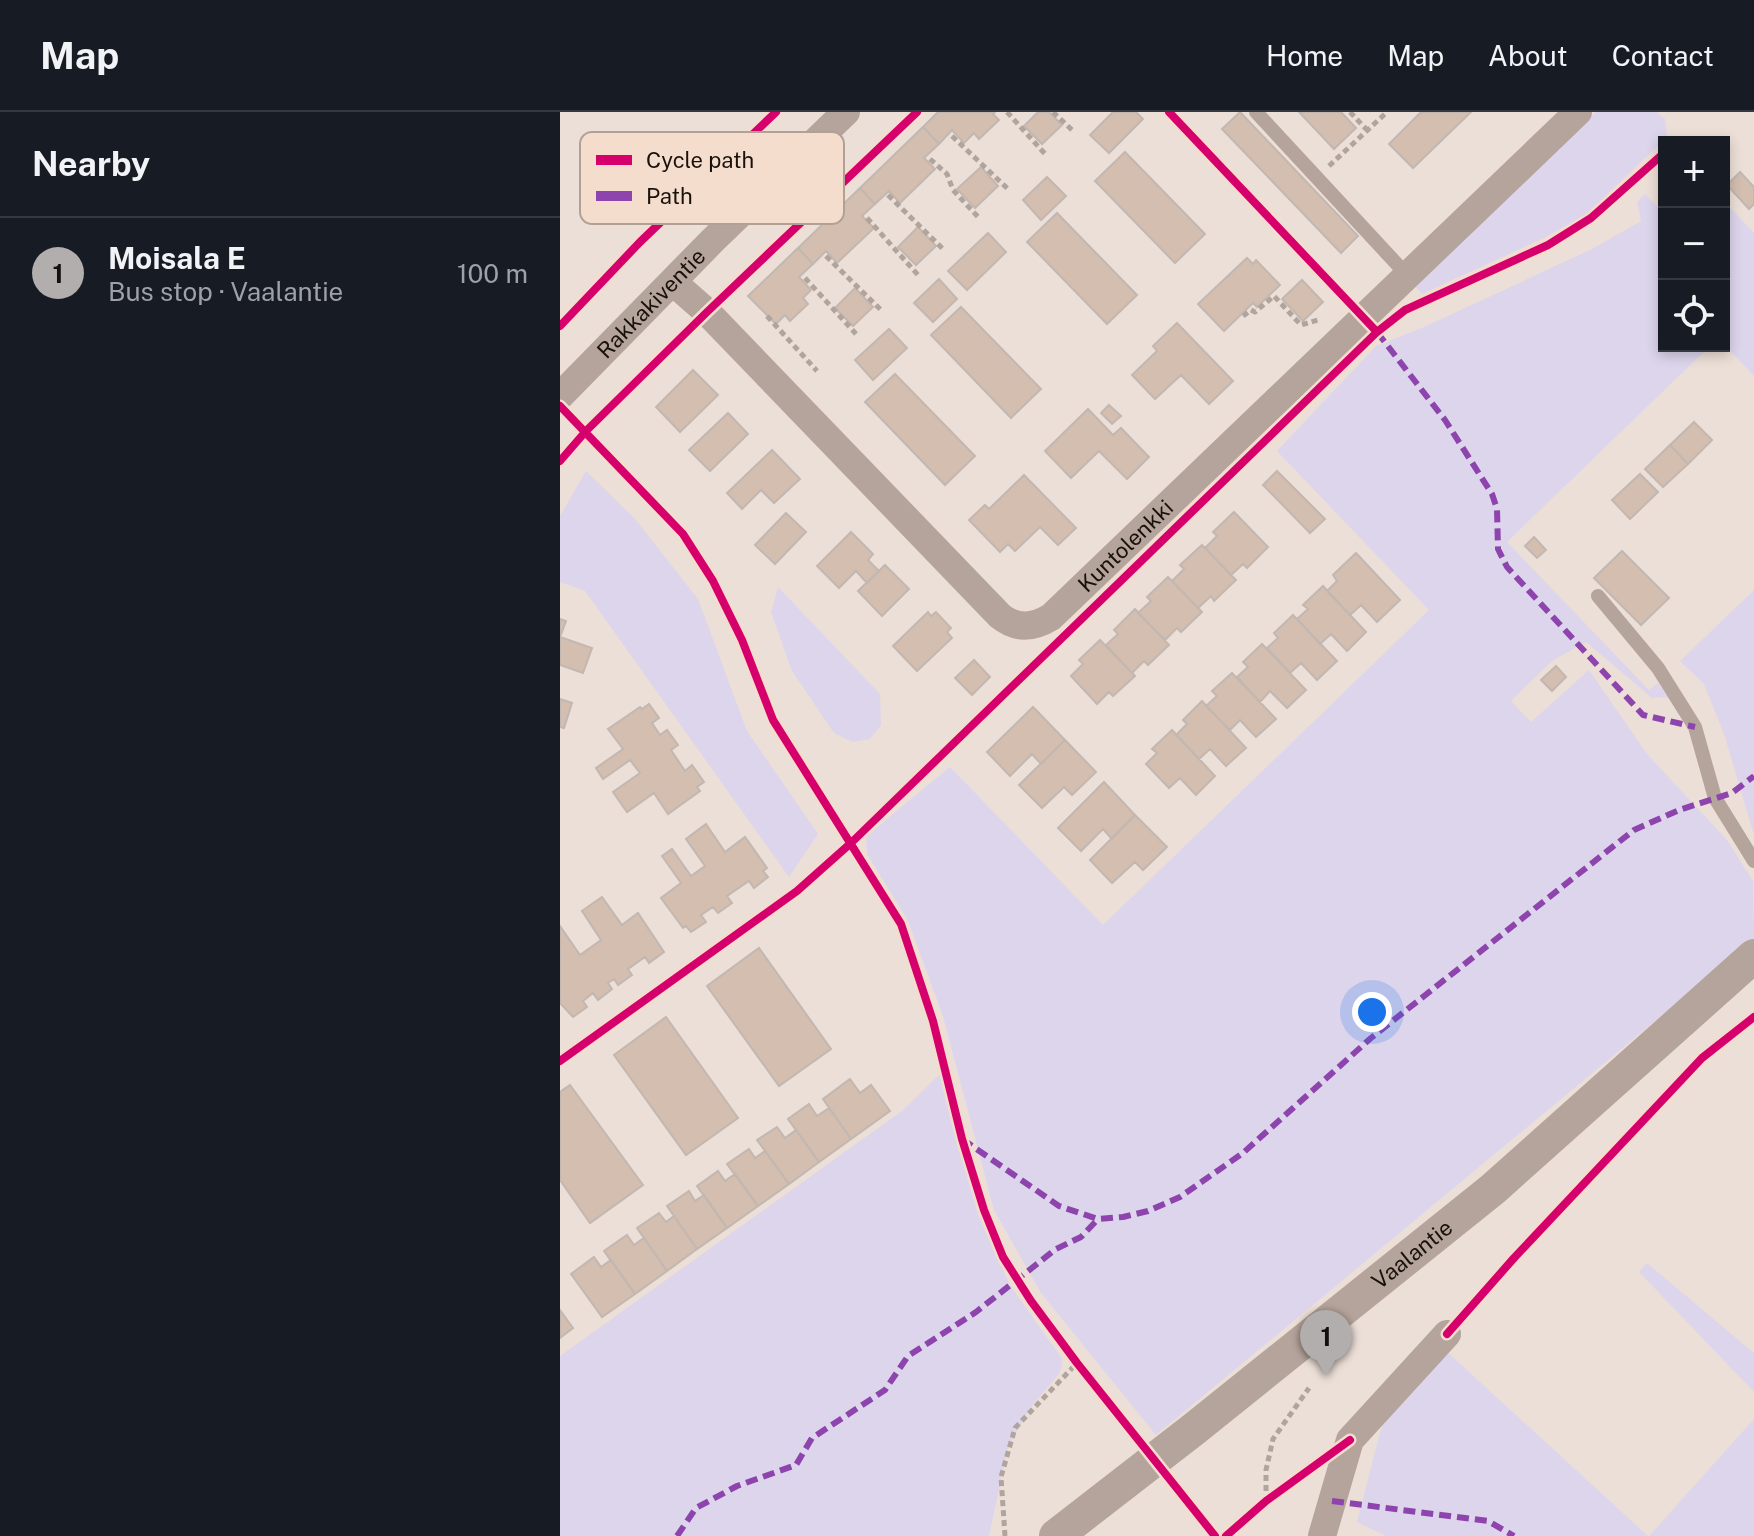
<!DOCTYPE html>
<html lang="en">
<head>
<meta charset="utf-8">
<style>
	:root { --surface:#171b24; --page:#20242c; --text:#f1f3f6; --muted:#9ea1a6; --line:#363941; --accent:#b1aead }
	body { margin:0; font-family:"Public Sans",sans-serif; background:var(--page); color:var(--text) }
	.controls { position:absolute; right:24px; top:24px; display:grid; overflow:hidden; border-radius:0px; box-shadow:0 4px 12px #0003 }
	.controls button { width:72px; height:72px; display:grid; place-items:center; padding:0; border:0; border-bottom:2px solid var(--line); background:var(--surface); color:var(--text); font:40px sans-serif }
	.you { position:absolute; left:812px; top:900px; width:28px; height:28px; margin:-20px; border:6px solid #fff; border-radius:50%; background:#1a73e8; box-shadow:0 0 0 12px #1a73e833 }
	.badge { display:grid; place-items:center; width:52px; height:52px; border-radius:50%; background:var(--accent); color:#111; font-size:26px; font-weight:700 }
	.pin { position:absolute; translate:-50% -66px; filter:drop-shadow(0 2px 4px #0008) }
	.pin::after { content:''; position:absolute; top:42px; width:28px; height:24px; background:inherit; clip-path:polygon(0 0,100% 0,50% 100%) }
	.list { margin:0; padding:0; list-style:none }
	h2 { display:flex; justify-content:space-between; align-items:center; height:104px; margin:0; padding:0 32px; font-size:34px }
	h2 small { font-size:26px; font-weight:400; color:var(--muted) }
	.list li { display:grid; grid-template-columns:52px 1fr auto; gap:24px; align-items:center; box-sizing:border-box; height:112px; padding:0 32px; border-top:2px solid var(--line) }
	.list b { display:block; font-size:30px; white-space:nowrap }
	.list p { margin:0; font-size:26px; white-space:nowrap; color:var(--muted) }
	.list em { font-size:26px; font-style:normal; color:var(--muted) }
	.icon { flex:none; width:44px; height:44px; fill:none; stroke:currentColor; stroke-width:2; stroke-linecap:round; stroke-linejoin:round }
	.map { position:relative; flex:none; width:1194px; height:1424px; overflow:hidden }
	header { display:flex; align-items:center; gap:48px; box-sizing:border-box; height:112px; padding:0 40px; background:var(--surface); border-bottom:2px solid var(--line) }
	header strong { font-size:38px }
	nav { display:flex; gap:44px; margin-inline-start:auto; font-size:28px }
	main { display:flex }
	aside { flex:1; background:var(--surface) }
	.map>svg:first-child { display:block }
	.green { fill:#ddd5ec }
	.building { fill:#d3beb0; stroke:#c2b7b1; stroke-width:2 }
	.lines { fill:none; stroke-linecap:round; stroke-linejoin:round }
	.path { stroke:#b0a49c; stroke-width:5; stroke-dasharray:6 4; stroke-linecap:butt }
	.service { stroke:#b5a49b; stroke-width:14 }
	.minor { stroke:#b5a49b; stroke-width:28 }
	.tertiary { stroke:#b5a49b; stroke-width:34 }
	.quiet { stroke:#8e44ad; stroke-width:6; stroke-dasharray:12 6; stroke-linecap:butt }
	.cycleway-casing { stroke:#f5ddce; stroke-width:13 }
	.cycleway { stroke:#d6006c; stroke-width:8 }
	.labels { text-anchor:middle; stroke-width:6; stroke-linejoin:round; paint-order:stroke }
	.street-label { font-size:22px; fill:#19110c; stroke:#f5ddce }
	.key { fill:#f5ddce; stroke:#b3a094; stroke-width:2 }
	.key-label { font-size:22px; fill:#19110c }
</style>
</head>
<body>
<header>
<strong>Map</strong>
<nav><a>Home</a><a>Map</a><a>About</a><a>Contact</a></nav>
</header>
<main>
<aside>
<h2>Nearby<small></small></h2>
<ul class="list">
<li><span class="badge">1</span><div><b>Moisala E</b><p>Bus stop · Vaalantie</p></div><em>100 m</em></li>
</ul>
</aside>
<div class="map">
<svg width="1194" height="1424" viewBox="0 0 1194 1424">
	<rect width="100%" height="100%" fill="#ecdfd7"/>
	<path class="green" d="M1036 0H1097L1105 7 1107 25 1027 102 986 125 862 182 855 174Z
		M1085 82 1104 101V234H1150L947 430 1089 578 1098 571 1108 585 1092 586 1026 530 992 549 951 589 971 610 1029 558 1087 642 1167 728 1193 769 1194 827 596 1323 481 1181 434 1098 383 904 348 809 307 742 306 724 390 655 543 813 869 498 717 339 816 234 864 215 1032 137 1081 109 1077 90Z
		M1164 89 1194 121V264L1164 232Z
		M26 359 76 408 138 487 187 619 258 722 229 765 25 479 0 470V404Z
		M218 475 320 582 321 613 310 627 292 630 274 621 232 559 211 500Z
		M1194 478V723L1164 622 1144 572 1120 549Z
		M380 962 418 1102 450 1173 501 1245 502 1254 498 1263 470 1296 448 1335 429 1424H0V1244L342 999Z
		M1087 1151 1194 1241V1280L1079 1160Z
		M884 1237 1088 1424H826L797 1410 830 1282Z
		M1194 1307V1424H1089Z"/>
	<path class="building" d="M378 0H435L433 2 439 8 419 27 414 21 404 31 392 18 379 32 363 15Z
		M478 0H489L502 13 482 32 464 14Z
		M553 0H576L583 7 549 41 530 23Z
		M680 0 798 124 781 141 662 17Z
		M739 0H781L796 16 774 37Z
		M861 0H911L853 56 829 32Z
		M363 15 379 32 364 46 375 57 340 91 329 79 315 92 300 76Z
		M565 40 645 122 615 151 535 69Z
		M421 55 438 74 415 96 397 77Z
		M1180 60 1194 75V92L1189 97 1167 73Z
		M487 65 506 84 481 108 463 88Z
		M300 76 315 92 302 104 314 116 277 151 266 139 253 152 238 136Z
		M497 101 577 183 547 212 467 130Z
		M358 115 376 134 356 153 338 135Z
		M428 121 446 140 407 178 388 159Z
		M238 136 253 152 239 165 251 178 243 186 248 192 230 209 225 203 216 212 188 184Z
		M687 146 693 152 696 148 720 173 697 195 693 191 664 219 638 192Z
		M379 167 397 187 373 210 354 191Z
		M742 168 763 190 743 209 722 187Z
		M295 176 313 195 293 214 275 196Z
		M401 195 481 277 451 306 371 223Z
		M617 211 673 269 649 292 621 263 595 287 572 263 597 239 593 234Z
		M329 217 347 236 313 268 295 248Z
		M133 258 158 283 120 320 96 295Z
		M335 262 415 344 385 373 305 290Z
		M549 293 561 304 552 312 541 301Z
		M528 297 553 323 561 316 589 345 567 367 539 339 511 366 485 339Z
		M168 301 188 322 150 359 129 338Z
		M1134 310 1152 328 1128 352 1110 333Z
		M1110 333 1128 352 1103 375 1085 357Z
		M212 338 240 367 214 391 201 378 182 397 167 381Z
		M717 359 765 407 750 421 703 373Z
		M1080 362 1098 380 1070 407 1052 388Z
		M464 363 516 416 498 433 480 415 455 439 448 432 440 440 409 408 425 393 429 397Z
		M674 400 708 435 687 456 683 452 671 463 645 436 657 424 653 420Z
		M226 401 246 420 215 452 195 433Z
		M291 420 313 442 308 448 319 459 307 471 296 459 279 476 257 454Z
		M974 425 986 438 977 446 965 434Z
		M642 433 676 468 654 489 651 484 638 496 612 469 624 457 620 453Z
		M1062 439 1109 486 1081 513 1034 466Z
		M796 441 840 488 817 510 801 493 790 503 767 479 777 469 773 463Z
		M325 453 349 477 322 504 298 479Z
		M608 465 642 500 621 520 617 516 605 528 578 501 591 489 587 485Z
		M763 474 806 520 787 539 771 522 760 532 737 507 748 497 743 493Z
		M575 497 609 533 588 553 584 549 572 561 546 533 558 522 554 518Z
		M368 500 371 504 376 500 391 516 387 520 392 526 357 559 333 534Z
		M733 503 777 549 757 568 741 551 730 561 707 536 718 526 714 521Z
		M0 507 6 509 0 525 32 536 23 561 0 553Z
		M540 528 575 564 553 584 549 580 537 592 511 564 523 552 519 548Z
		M702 532 746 578 727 596 710 579 700 590 677 565 688 555 683 550Z
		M414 548 430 565 412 583 395 566Z
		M996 554 1006 565 992 579 981 568Z
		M672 561 716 607 696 625 680 608 670 618 646 594 657 584 652 579Z
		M0 587 12 591 4 616 0 615Z
		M642 589 686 636 666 654 650 637 639 647 616 623 627 612 623 608Z
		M89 592 99 606 92 611 100 623 107 618 118 633 111 638 125 659 132 653 144 670 137 675 140 679 108 702 94 681 67 700 53 680 80 661 70 648 43 667 36 656 63 637 48 617 80 595 82 597Z
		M473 595 505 628 481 652 472 642 450 664 427 640Z
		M612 618 655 664 636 683 620 666 609 676 586 652 597 641 592 637Z
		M505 628 536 660 512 683 504 675 482 696 459 673Z
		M544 670 575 703 552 727 543 717 521 739 498 716Z
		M575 703 607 735 583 758 575 750 552 771 530 748Z
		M146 712 165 740 185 725 207 756 203 759 208 765 194 776 189 769 167 784 172 791 158 801 153 795 141 803 146 810 131 820 126 814 123 816 101 786 121 771 102 744 112 737 131 764 145 754 126 727Z
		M42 785 62 813 78 801 104 840 89 851 85 845 68 857 72 863 58 873 54 867 48 871 52 877 38 888 33 881 23 889 27 895 13 905 0 891V814L20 843 41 828 22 799Z
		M199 836 271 937 219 974 147 874Z
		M106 905 178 1006 126 1043 54 943Z
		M290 967 300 981 311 973 330 999 291 1027 263 987Z
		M10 973 83 1073 30 1111 0 1068V980Z
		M249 992 257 1004 269 996 291 1027 259 1050 228 1007Z
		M217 1015 225 1026 236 1018 259 1050 229 1072 197 1028Z
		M189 1037 195 1046 205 1039 229 1072 198 1094 167 1052Z
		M158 1059 165 1069 175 1062 198 1094 167 1116 137 1074Z
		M129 1079 135 1089 144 1083 167 1116 137 1137 107 1094Z
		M99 1101 106 1110 114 1104 137 1137 107 1159 77 1116Z
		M67 1123 74 1133 84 1126 107 1159 75 1182 44 1139Z
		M34 1145 41 1155 51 1148 75 1182 42 1205 11 1162Z
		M0 1198 13 1216 0 1226Z"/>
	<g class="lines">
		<path class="path" d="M447 0 486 43
			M493 0 512 18
			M790 0 807 18
			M392 24 449 78
			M370 47 387 62 393 78 419 106
			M769 54 827 0
			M328 83 385 139
			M307 106 358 163
			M266 144 321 198
			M245 166 296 222
			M207 204 257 259
			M683 204 691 198 695 200 714 184 741 213 758 208
			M706 1389V1358L713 1327 749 1276
			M445 1424 441 1365 455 1316 517 1251"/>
		<path class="service" d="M696 0 847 163
			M1038 484 1098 556 1135 615 1155 686 1194 749"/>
		<g class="minor">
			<path id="s1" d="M114 171 147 200 440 504C456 517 473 516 491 505L1018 0"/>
			<path id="s2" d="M0 284 153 128 286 0"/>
			<path d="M762 1424 790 1328 887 1222"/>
		</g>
		<path class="tertiary" id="s3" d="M496 1424 634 1317 933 1077 1194 844"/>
		<path class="quiet" d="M817 220 885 308 932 382 937 397 938 437 947 455 1083 603 1135 615
			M402 1027 499 1094 538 1107 563 1105 588 1099 620 1085 683 1041 811 926 1074 718 1119 698 1172 681 1194 664
			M772 1389 928 1409 954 1424
			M117 1424 136 1396 177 1374 236 1353 252 1326 325 1278 348 1244 416 1200 496 1137 521 1125 538 1107"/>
		<defs>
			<path id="cycleway" d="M609 0 817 220
				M0 214 80 130 216 0
				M0 294 123 422 153 469 182 528 213 608 341 812 373 909 402 1027 424 1098 443 1145 471 1189 517 1251 655 1424
				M0 349 26 319 147 200 357 0
				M0 949 237 779 291 731 817 220 845 198 988 133 1031 106 1104 41
				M887 1222 954 1146 1142 946 1194 905
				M666 1424 706 1389 790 1328"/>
		</defs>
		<use href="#cycleway" class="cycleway-casing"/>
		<use href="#cycleway" class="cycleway"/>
	</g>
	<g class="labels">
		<g class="street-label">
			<text dy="8" stroke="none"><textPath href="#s2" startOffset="130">Rakkakiventie</textPath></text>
			<text dy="8" stroke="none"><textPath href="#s1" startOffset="624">Kuntolenkki</textPath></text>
			<text dy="8" stroke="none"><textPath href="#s3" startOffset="454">Vaalantie</textPath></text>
		</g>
	</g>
	<rect x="20" y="20" width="264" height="92" rx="12" class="key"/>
	<rect x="36" y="43" width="36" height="10" fill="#d6006c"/>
	<rect x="36" y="79" width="36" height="10" fill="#8e44ad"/>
	<g class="key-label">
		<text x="86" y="56">Cycle path</text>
		<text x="86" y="92">Path</text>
	</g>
</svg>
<div class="controls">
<button>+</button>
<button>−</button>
<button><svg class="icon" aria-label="locate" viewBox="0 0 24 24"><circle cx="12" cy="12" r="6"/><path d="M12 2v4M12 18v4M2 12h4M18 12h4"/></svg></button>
</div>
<div class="you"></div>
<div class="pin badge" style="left:766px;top:1264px">1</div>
</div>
</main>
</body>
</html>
